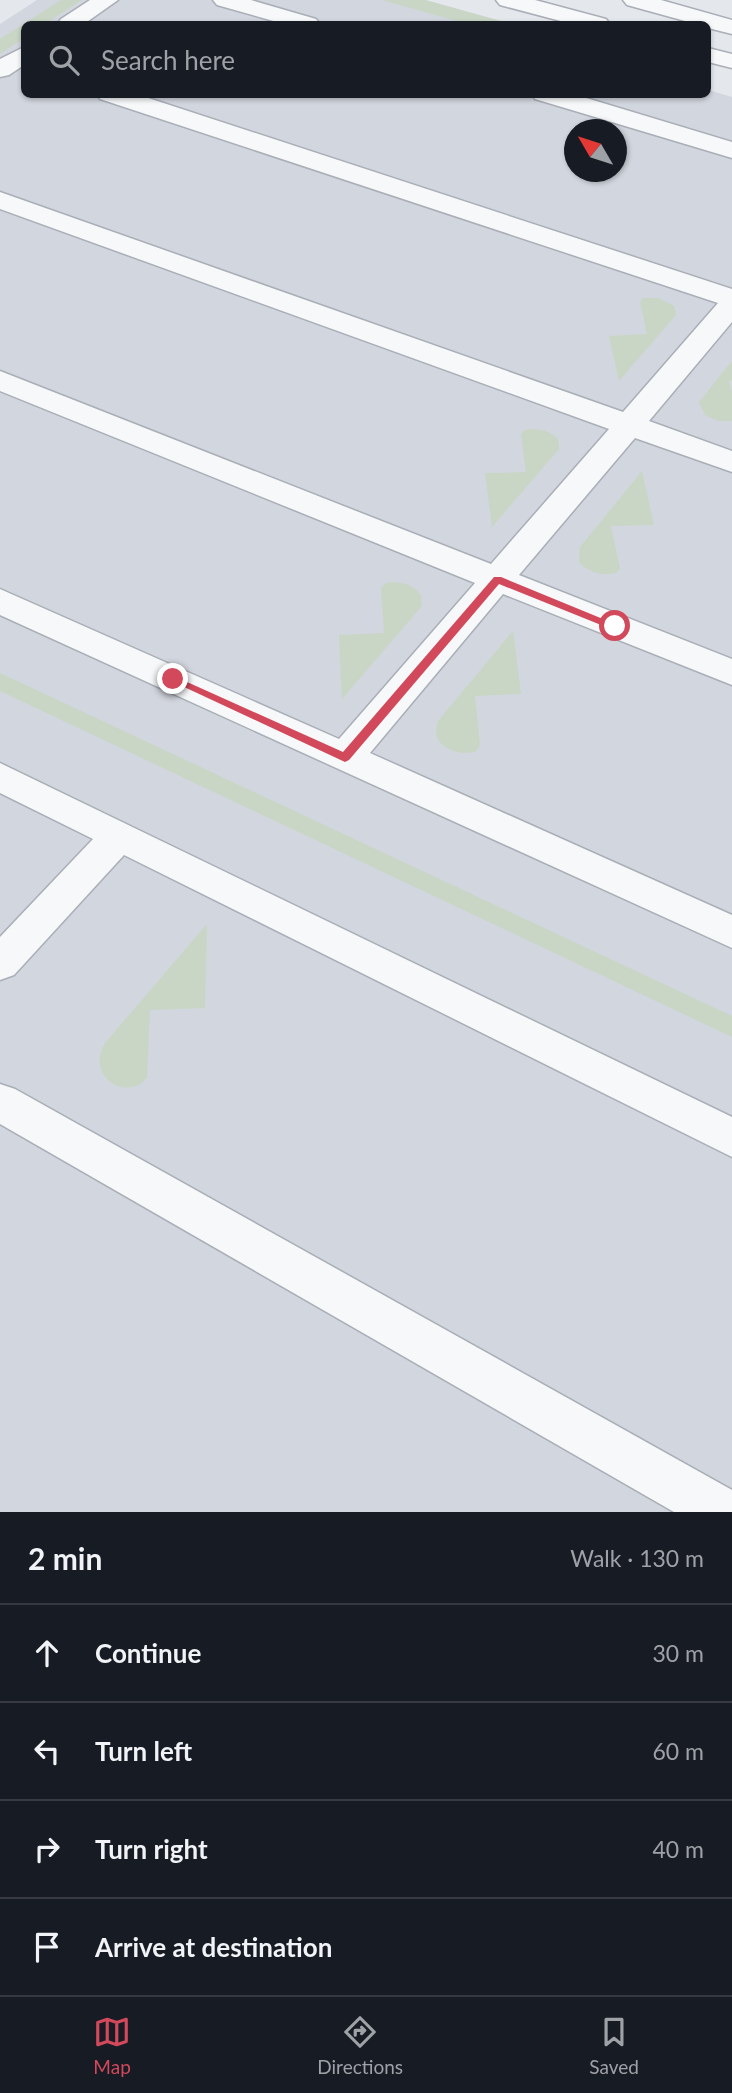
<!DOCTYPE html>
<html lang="en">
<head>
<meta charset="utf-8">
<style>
	:root { --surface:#171b24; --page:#242831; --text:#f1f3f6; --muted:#9ea1a6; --line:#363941; --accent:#d1495b }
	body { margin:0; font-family:Lato,sans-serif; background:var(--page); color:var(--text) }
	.compass { position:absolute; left:564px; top:119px; width:63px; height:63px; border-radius:50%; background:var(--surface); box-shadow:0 2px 5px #0004; rotate:309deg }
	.stop { position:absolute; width:21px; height:21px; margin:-16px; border:5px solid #d1495b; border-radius:50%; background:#fff }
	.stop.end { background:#d1495b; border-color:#fff; box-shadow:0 2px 7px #0008 }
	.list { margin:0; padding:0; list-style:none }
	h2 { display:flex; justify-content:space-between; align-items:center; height:91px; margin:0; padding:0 28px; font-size:30px }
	h2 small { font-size:23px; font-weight:400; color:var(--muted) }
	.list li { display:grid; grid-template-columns:46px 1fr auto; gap:21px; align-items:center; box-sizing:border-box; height:98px; padding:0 28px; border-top:2px solid var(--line) }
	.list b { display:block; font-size:26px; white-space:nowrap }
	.list em { font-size:23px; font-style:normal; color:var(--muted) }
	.icon { flex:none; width:38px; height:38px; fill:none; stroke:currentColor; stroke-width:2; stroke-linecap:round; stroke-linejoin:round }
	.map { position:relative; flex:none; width:732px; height:1512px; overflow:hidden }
	.search { position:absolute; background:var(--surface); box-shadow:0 2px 5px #0004; left:21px; right:21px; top:21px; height:77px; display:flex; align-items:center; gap:18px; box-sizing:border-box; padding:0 24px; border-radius:10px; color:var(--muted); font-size:26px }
	.sheet { height:483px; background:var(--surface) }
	nav { display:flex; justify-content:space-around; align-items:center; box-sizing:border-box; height:98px; border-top:2px solid var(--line); background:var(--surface); font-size:19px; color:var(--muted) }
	nav a { display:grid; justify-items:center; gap:4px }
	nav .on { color:var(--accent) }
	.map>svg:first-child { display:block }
	.built { fill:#d2d6de; fill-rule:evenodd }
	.green { fill:#c9d6c5 }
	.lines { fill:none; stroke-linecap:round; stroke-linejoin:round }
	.minor-casing { stroke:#a9aeb7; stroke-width:3 }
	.minor { fill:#f7f8fa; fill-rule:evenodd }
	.route { fill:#d1495b }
</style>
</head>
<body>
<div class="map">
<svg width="732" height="1512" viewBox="0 0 732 1512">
	<rect width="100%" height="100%" fill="#e4e7ec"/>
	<path class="built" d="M37 0H386L473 24H24V94H708V90L732 97V1512H0V24ZM574 130H616V172H574Z"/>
	<path class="green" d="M61 0H82L45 24H24V38L0 54V39Z
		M382 0H426L512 24H467Z
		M643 298H658L674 306 676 315 619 381 609 336 647 334 640 302Z
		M732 361V381H729L732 393V421H718L705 415 699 402Z
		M525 430C537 428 549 430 558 439L559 449 492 527 485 473 526 472 521 434Z
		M642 471 654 525 611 526 620 569 616 573C602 576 589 573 579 562L580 547Z
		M386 583C399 581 412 583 421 595L422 606 342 699 339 635 384 633 381 588Z
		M513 631 521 694 475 696 480 746 475 752C454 756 429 745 438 721Z
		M0 673 732 1016V1037L0 691Z
		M207 924 205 1008 150 1010 147 1078C127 1102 85 1077 105 1043Z"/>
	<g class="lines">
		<defs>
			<path id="minor" d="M90 0H118L84 24H57L61 19Z
				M213 0H251L316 19 320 24H284L217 5Z
				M496 0H535L606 19 610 24H572L500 5Z
				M623 0H661L732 20V34L708 28V24H696L627 5Z
				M24 47V65L9 75 0 77V59Z
				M708 48 732 54V68L708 62Z
				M97 94H136L732 289V322L649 421 732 451V472L635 438 519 575 732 659V685L503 594 370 753 732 915V948L0 615V589L339 739 475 583 0 391V371L491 564 609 429 0 209V192L623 412 718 303 100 99Z
				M532 94H573L732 142V158L535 99Z
				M0 763 732 1117V1157L124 855 14 975 0 980V937L93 839 0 793Z
				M0 1084 15 1089 732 1490V1512H674L0 1124Z"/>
		</defs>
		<use href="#minor" class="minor-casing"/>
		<use href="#minor" class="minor"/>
	</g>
	<path class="route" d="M494 577H501L620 626 611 629 499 584 349 760 345 762 167 679 169 677H176L343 752Z"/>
</svg>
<svg class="compass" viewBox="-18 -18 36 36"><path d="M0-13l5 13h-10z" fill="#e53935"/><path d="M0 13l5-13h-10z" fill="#9ea1a6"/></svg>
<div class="stop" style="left:615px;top:626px"></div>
<div class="stop end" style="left:173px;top:679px"></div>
<div class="search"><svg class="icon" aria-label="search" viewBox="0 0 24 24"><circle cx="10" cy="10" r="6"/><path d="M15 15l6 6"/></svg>Search here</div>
</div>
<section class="sheet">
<h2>2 min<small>Walk · 130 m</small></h2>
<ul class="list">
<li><svg class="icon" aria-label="ahead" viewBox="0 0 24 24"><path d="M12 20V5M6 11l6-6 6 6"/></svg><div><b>Continue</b></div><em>30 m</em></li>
<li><svg class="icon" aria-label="left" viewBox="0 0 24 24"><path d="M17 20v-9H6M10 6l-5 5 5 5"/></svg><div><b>Turn left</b></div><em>60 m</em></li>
<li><svg class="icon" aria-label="right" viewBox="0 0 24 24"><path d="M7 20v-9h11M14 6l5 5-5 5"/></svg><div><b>Turn right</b></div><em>40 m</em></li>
<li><svg class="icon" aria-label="arrive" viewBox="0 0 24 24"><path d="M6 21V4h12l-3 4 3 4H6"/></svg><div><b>Arrive at destination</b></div></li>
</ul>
</section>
<nav>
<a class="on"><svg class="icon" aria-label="map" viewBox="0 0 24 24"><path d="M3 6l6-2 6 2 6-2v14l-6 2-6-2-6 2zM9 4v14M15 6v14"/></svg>Map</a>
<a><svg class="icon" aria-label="directions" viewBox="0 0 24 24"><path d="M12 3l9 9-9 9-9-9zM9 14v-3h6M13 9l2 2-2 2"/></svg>Directions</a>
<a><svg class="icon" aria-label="saved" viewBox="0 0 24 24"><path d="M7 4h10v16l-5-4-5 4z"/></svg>Saved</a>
</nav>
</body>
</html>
